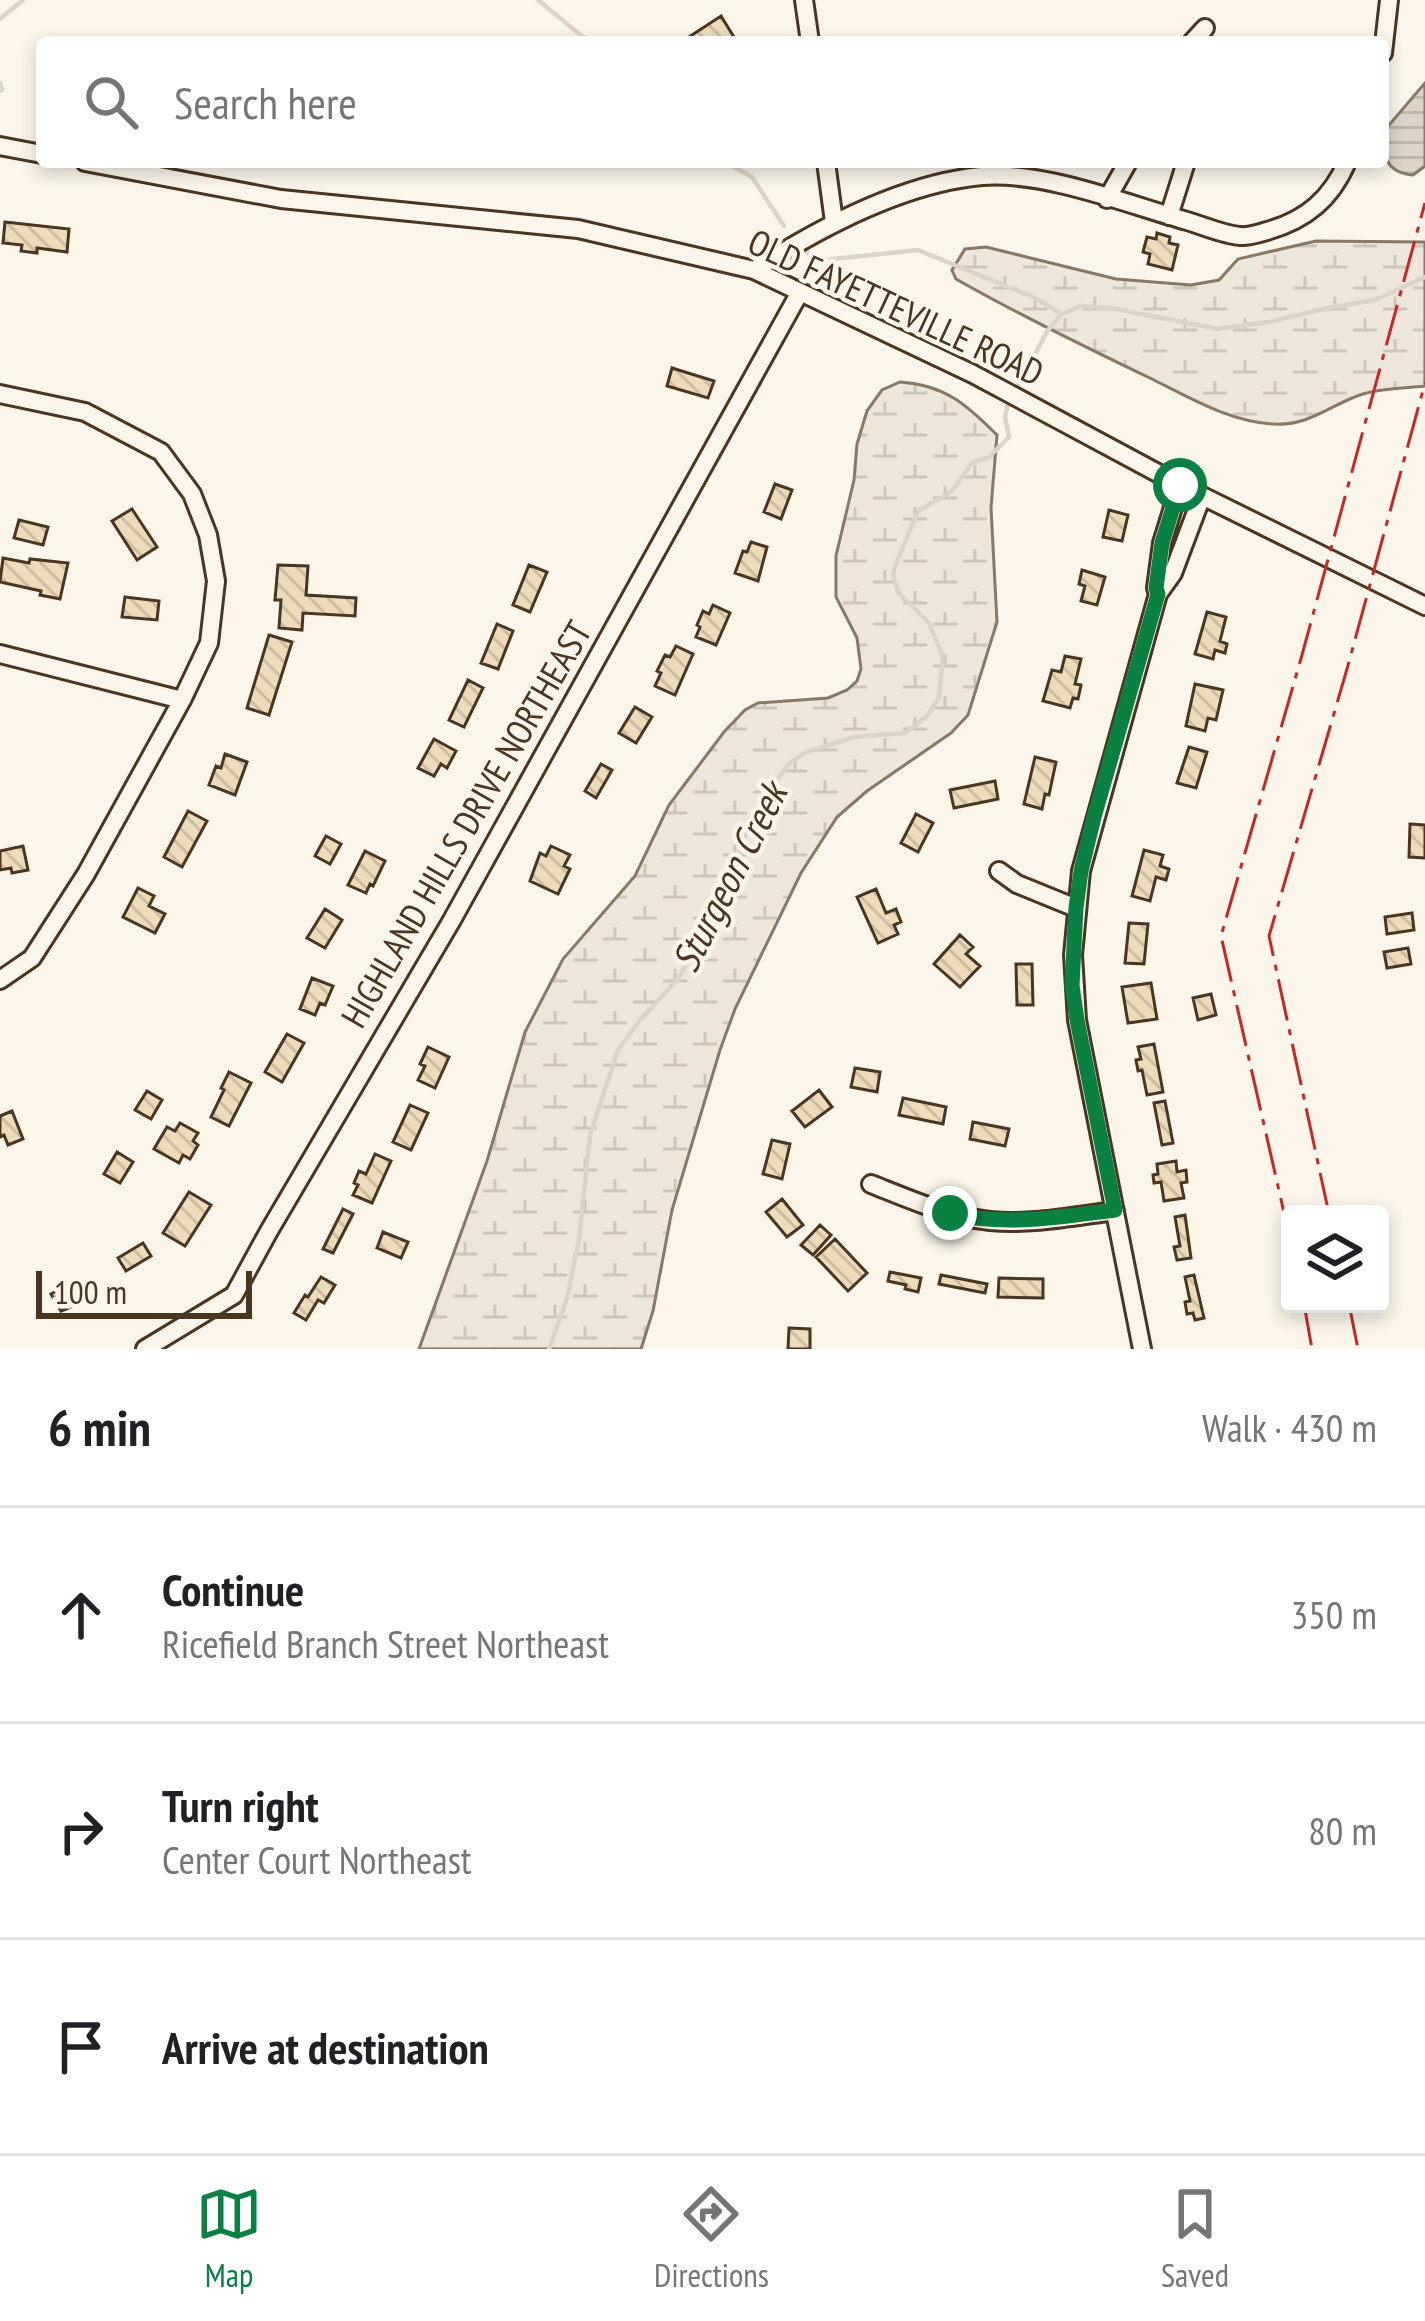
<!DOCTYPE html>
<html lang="en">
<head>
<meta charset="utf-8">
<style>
	:root { --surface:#fff; --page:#f2f2f2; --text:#202124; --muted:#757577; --line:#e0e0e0; --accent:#0b8043 }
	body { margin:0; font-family:"PT Sans Narrow",sans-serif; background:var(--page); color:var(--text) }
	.controls { position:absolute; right:36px; bottom:36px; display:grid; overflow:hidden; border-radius:12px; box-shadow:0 6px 18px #0003 }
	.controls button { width:108px; height:108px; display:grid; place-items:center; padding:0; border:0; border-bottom:3px solid var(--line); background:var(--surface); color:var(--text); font:60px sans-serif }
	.scale { position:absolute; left:36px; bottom:30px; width:216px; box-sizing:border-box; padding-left:12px; border:6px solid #4a3520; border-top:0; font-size:33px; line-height:42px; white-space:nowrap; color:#4a3520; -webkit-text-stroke:9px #fbf6e9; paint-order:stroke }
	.stop { position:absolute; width:36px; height:36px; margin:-27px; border:9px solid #0b8043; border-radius:50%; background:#fff }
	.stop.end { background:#0b8043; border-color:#fff; box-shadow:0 3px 12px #0008 }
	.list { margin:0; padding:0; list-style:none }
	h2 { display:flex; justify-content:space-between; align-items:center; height:156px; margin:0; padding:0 48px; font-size:51px }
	h2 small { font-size:39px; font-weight:400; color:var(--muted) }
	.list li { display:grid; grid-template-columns:78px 1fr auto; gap:36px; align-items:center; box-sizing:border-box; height:216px; padding:0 48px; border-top:3px solid var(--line) }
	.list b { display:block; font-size:45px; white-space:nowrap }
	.list p { margin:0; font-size:39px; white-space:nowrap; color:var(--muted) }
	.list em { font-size:39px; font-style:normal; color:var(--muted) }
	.icon { flex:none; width:66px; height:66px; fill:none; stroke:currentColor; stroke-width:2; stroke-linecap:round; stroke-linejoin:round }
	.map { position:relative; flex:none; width:1425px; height:1349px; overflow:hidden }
	.search { position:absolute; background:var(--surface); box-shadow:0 6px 18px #0003; left:36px; right:36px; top:36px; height:132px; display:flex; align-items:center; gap:30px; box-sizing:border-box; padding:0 42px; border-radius:12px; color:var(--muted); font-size:45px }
	.sheet { height:804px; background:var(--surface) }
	nav { display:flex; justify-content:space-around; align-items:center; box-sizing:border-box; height:168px; border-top:3px solid var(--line); background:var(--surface); font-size:33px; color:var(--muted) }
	nav a { display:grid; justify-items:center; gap:6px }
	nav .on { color:var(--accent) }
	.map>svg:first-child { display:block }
	.wetland { fill:url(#wetland-marsh); stroke:#887966; stroke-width:3 }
	.water { fill:url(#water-rules); stroke:#887966; stroke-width:3 }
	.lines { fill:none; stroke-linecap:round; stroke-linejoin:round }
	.stream { stroke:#dcd4c6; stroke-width:4.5 }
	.building { fill:url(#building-back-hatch); stroke:#4a3520; stroke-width:3 }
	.minor-casing { stroke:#4a3520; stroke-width:22 }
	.minor { stroke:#fbf6e9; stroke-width:16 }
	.power { stroke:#c62828; stroke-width:3; stroke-dasharray:42 9 6 9; stroke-linecap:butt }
	.route { stroke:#0b8043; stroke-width:15 }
	.labels { text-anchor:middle; stroke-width:9; stroke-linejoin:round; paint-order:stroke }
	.street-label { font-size:36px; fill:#4a3520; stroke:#fbf6e9 }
	.water-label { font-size:39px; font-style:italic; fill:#4a3520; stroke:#fbf6e9 }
</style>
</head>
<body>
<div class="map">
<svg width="1425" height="1349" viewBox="0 0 1425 1349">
	<defs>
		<pattern id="wetland-marsh" width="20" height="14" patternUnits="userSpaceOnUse" patternTransform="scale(3)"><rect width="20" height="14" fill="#ede6d9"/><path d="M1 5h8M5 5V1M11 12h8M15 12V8" fill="none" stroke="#cdc6ba"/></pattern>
		<pattern id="water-rules" width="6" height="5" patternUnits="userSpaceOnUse" patternTransform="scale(3)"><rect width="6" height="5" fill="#dcd4c6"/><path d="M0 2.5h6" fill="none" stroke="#beb7aa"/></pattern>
		<pattern id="building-back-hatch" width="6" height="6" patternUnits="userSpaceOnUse" patternTransform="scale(3)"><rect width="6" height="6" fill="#ecdcbc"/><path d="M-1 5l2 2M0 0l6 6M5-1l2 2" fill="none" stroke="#ccbda1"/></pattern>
	</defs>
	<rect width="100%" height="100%" fill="#fbf6e9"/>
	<path class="wetland" d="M1316 241 1425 242V386C1401 389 1374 388 1352 398 1326 409 1305 426 1274 424 1231 422 1192 399 1154 380 1087 348 1021 316 956 279L952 270 965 249 986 247 1116 279 1191 285 1219 280 1238 259Z
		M900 382C945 385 966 404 997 435L991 508 997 622 968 715 951 733 867 791 837 817 801 873 735 1009 720 1050 672 1210 653 1311 641 1349H419L487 1161 525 1032 563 959 635 876 669 805 724 732 745 710 758 703 828 698 847 690 857 681 861 669 857 638 836 597V556L854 480 857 444 867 411 882 390Z"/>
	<path class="water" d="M1425 83V166L1413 175C1386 173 1383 156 1383 132Z"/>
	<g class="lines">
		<path class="stream" d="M538 0 589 42
			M0 19 23 0
			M0 83 2 90 0 91
			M725 162 752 177 784 226
			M807 252 814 261 918 250 1033 297 1062 314
			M1018 385 1048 330 1062 314 1081 306 1116 309 1218 329 1269 322 1332 307 1375 300 1425 277
			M549 1349 567 1298 579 1240 590 1135 618 1050 640 1020 678 979 711 922 733 872 749 824 761 801 788 765 804 753 854 737 905 733 928 715 939 697 943 657 929 623 898 592 893 575 895 566 918 511 952 491 972 463 989 457 1009 437 1005 417 1008 403"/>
	</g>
	<path class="building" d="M721 16 737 42H692L689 37Z
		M5 222 69 229 67 252 37 248V253L21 251 22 245 3 243Z
		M1157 233 1170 237 1169 243 1178 245 1172 270 1148 264 1150 254 1143 252 1147 237 1156 239Z
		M672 368 714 381 708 398 667 386Z
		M775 484 792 490 781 519 764 512Z
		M132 509 157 547 137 560 112 521Z
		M1109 510 1128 515 1122 541 1103 537Z
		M19 520 48 527 43 545 14 538Z
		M751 542 767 547 758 581 735 573 743 551 747 552Z
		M3 558 29 563 30 559 68 563 60 599 40 595 41 591 0 582Z
		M278 565 308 566 306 595 356 598 355 616 303 613 302 630 279 628 281 600H275Z
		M529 565 547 572 530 612 513 605Z
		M1082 570 1105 577 1097 605 1081 601 1085 586 1079 584Z
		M125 597 159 601 157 620 122 617Z
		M713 605 730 613 716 645 696 637 700 627 697 625 703 611 709 614Z
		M1207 612 1226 617 1220 641 1227 644 1225 653 1215 650 1213 659 1195 654Z
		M497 624 513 631 498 669 481 663Z
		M269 635 292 642 269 715 247 708Z
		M676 646 693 654 675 695 655 686 661 673 657 671 665 655 670 657Z
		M1065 656 1081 659 1075 684 1081 685 1078 699 1073 698 1070 708 1043 701 1052 670 1061 672Z
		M468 680 483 688 464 727 449 720Z
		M1195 684 1223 690 1216 720 1208 718 1205 731 1186 726Z
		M635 707 652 717 636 743 619 733Z
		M434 739 456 751 447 768 441 764 434 776 418 768Z
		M1189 747 1207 752 1196 788 1177 783Z
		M225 754 247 762 235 795 209 785 216 766 221 768Z
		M1035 757 1056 762 1049 795 1045 794 1042 809 1024 804Z
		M601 764 612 770 596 798 585 791Z
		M995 781 998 799 954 808 950 790Z
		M188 811 207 821 182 867 164 857Z
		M916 814 933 823 918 852 901 843Z
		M1410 824 1425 825V858L1409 857Z
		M326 836 341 844 330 864 315 856Z
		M23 846 28 870 12 873 11 868 0 870V851Z
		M551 846 570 855 564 866 570 869 558 894 530 881 540 853 546 856Z
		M1144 850 1163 855 1160 866 1169 869 1166 880 1156 877 1150 901 1132 896Z
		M365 851 385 861 373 886 370 884 366 893 348 885Z
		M138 888 154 896 149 906 165 914 155 933 123 917Z
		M876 889 886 913 896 909 901 922 894 925 898 934 878 943 857 897Z
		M325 909 342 920 325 948 307 938Z
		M1412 913 1414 930 1387 934 1385 917Z
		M1129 923 1148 924 1144 964 1125 963Z
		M960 935 973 947 966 954 980 966 960 987 934 964Z
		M1408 948 1411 964 1387 968 1384 952Z
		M1016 964H1032L1033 1005H1017Z
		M312 978 333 986 325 1005 320 1003 315 1015 300 1009Z
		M1151 983 1157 1019 1128 1023 1122 987Z
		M1211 994 1216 1015 1198 1020 1193 998Z
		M287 1034 304 1043 282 1082 265 1072Z
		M1154 1044 1163 1092 1147 1095 1142 1070 1138 1071 1136 1060 1141 1059 1138 1047Z
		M428 1047 449 1057 435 1088 418 1080 425 1066 420 1064Z
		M855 1068 880 1072 877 1092 851 1087Z
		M229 1072 251 1083 229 1126 211 1117 224 1090 221 1088Z
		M819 1090 832 1107 805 1127 792 1111Z
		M147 1091 162 1100 151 1119 135 1110Z
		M903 1098 946 1107 943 1124 899 1115Z
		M1165 1101 1173 1143 1162 1145 1154 1103Z
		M410 1105 428 1113 411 1150 393 1142Z
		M12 1111 23 1139 8 1145 4 1135 0 1137V1116Z
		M973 1122 1009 1129 1005 1146 970 1139Z
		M180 1123 198 1133 193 1141 198 1145 190 1159 183 1155 179 1163 154 1149 167 1127 175 1131Z
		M772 1140 790 1144 782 1179 763 1174Z
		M117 1152 133 1162 120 1183 104 1174Z
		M375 1154 391 1161 372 1203 353 1195 358 1185 354 1183 359 1171 366 1174Z
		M1176 1161 1177 1172 1186 1170 1187 1182 1181 1183 1184 1198 1164 1201 1161 1182 1154 1183 1153 1175 1158 1174 1157 1164Z
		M189 1192 211 1205 185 1246 163 1233Z
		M782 1199 803 1225 787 1237 766 1212Z
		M343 1209 353 1214 333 1253 323 1249Z
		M1185 1215 1191 1258 1177 1260 1174 1247 1180 1246 1175 1217Z
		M820 1225 831 1235 813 1255 801 1245Z
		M383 1232 408 1242 401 1258 377 1248Z
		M835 1239 867 1273 848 1291 816 1257Z
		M143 1243 151 1256 126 1271 118 1258Z
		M890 1272 921 1278 918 1292 905 1289 906 1285 888 1281Z
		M941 1275 987 1284 985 1293 939 1284Z
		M1194 1275 1204 1318 1195 1320 1193 1313 1187 1314 1185 1302 1190 1301 1185 1277Z
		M321 1277 335 1285 324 1303 318 1300 306 1320 294 1313 305 1295 308 1297Z
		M999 1278 1043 1279V1298L998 1297Z
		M76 1280 88 1300 61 1311 51 1294Z
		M789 1328 810 1329V1349H788Z"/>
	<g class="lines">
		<defs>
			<path id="minor" d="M804 0 810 42
				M1192 42 1205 28
				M1383 53 1389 0
				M0 146 42 154
				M85 162 281 199 578 229 754 270 973 374 1180 485 1425 606
				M826 162 834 222
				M1107 199 1128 162
				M1169 216 1186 162
				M754 270C819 228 904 183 982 176 1044 171 1127 204 1187 221 1204 226 1224 235 1240 236 1248 237 1260 233 1267 231 1306 220 1331 199 1347 162
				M0 394 85 412 161 452 192 494 208 535 216 581 209 643 182 700 86 874 32 958 0 980
				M1158 594 1173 573 1202 496
				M0 654 182 700
				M999 871 1017 884 1076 908
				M871 1184C909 1199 949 1217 990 1221 1032 1225 1075 1216 1115 1211
				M145 1349 234 1295 269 1231 452 920 800 292
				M1142 1349 1077 1020 1073 955 1081 871 1158 594 1156 588 1162 543 1180 485"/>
		</defs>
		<use href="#minor" class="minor-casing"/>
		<use href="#minor" class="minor"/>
		<path class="power" d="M1329 1214 1269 936 1347 669 1425 383
			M1290 1239 1221 936 1302 655 1425 203
			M1304 1304 1312 1349
			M1349 1304 1358 1349"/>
	</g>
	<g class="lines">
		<path class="route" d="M950 1213C1005 1227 1060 1217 1115 1210L1077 1020 1072 985 1076 908 1081 871 1094 817 1158 594 1156 588 1162 543 1180 485"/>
	</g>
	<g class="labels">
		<g class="street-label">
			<text transform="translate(896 307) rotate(25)" y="13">OLD FAYETTEVILLE ROAD</text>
			<text transform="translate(466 824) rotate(-60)" y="13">HIGHLAND HILLS DRIVE NORTHEAST</text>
		</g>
		<g class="water-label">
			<text transform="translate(729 877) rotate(-63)" y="14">Sturgeon Creek</text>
		</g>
	</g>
</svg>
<div class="controls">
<button><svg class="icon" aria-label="layers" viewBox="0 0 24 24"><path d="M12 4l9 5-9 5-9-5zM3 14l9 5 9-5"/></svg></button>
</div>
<div class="scale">100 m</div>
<div class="stop" style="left:1180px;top:485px"></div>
<div class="stop end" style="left:950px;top:1213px"></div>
<div class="search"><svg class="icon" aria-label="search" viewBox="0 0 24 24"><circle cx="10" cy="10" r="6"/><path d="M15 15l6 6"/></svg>Search here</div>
</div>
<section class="sheet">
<h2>6 min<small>Walk · 430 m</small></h2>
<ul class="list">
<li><svg class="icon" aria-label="ahead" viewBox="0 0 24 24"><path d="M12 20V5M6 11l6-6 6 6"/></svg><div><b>Continue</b><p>Ricefield Branch Street Northeast</p></div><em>350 m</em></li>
<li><svg class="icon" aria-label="right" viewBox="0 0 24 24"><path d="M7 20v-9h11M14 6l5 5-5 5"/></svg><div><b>Turn right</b><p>Center Court Northeast</p></div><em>80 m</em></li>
<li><svg class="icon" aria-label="arrive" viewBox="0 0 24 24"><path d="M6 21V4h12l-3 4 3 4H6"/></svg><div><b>Arrive at destination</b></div></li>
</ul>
</section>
<nav>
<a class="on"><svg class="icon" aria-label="map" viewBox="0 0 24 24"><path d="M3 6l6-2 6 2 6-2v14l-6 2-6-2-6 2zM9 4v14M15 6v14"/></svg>Map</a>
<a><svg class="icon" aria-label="directions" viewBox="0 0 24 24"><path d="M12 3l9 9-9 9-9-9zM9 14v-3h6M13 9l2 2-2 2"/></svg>Directions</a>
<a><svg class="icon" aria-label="saved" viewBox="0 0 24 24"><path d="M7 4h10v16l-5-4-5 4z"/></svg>Saved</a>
</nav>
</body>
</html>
